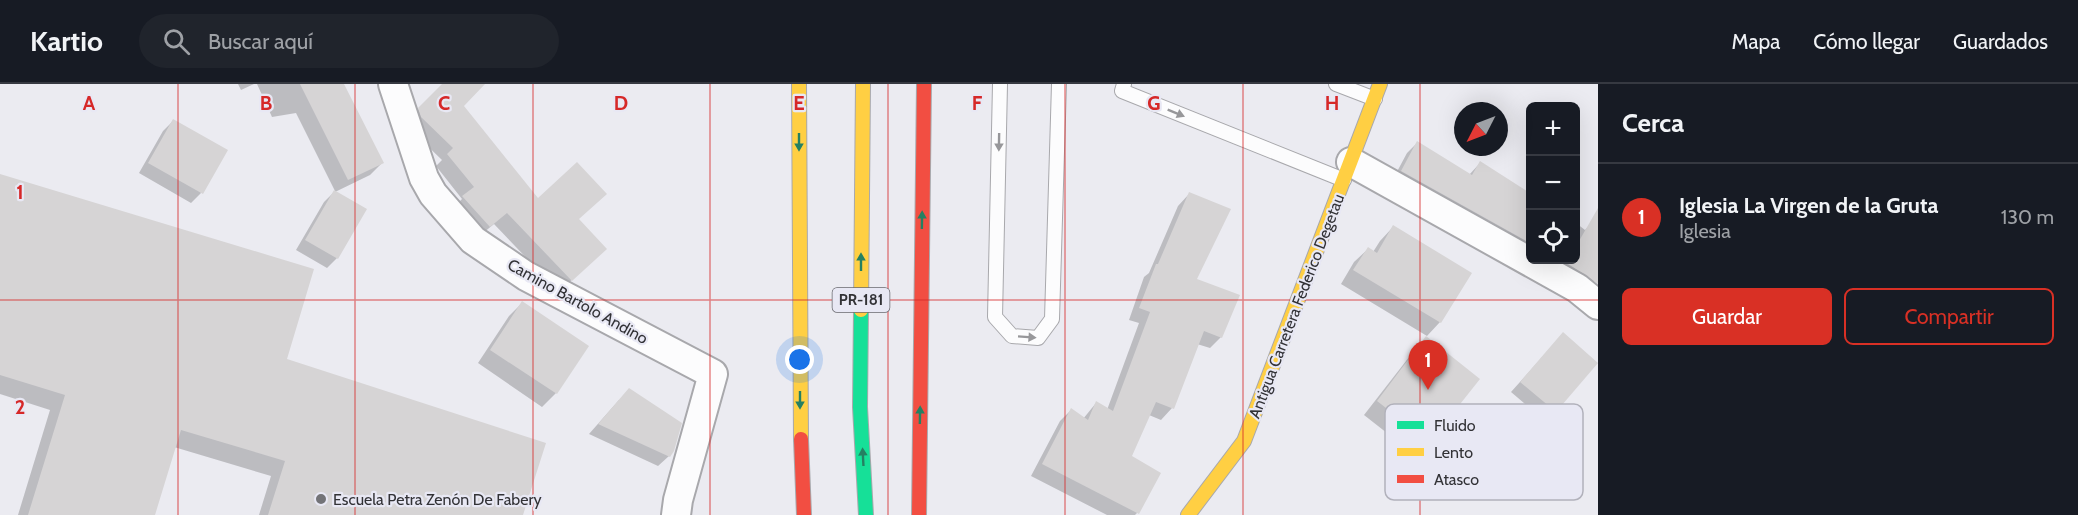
<!DOCTYPE html>
<html lang="es">
<head>
<meta charset="utf-8">
<style>
	:root { --surface:#171b24; --page:#20242c; --text:#f1f3f6; --muted:#9ea1a6; --line:#363941; --accent:#d93025 }
	body { margin:0; font-family:Cabin,sans-serif; background:var(--page); color:var(--text) }
	.controls { position:absolute; right:18px; top:18px; display:grid; overflow:hidden; border-radius:9px; box-shadow:0 6px 24px #0002 }
	.controls button { width:54px; height:54px; display:grid; place-items:center; padding:0; border:0; border-bottom:2px solid var(--line); background:var(--surface); color:var(--text); font:30px sans-serif }
	.compass { position:absolute; left:1454px; top:18px; width:54px; height:54px; border-radius:50%; background:var(--surface); box-shadow:0 6px 24px #0002; rotate:228deg }
	.you { position:absolute; left:800px; top:276px; width:21px; height:21px; margin:-15px; border:4px solid #fff; border-radius:50%; background:#1a73e8; box-shadow:0 0 0 9px #1a73e833 }
	.badge { display:grid; place-items:center; width:39px; height:39px; border-radius:50%; background:var(--accent); color:#fff; font-size:20px; font-weight:700 }
	.pin { position:absolute; translate:-50% -50px; filter:drop-shadow(0 2px 3px #0008) }
	.pin::after { content:''; position:absolute; top:32px; width:21px; height:18px; background:inherit; clip-path:polygon(0 0,100% 0,50% 100%) }
	.list { margin:0; padding:0; list-style:none }
	h2 { display:flex; justify-content:space-between; align-items:center; height:78px; margin:0; padding:0 24px; font-size:26px }
	h2 small { font-size:20px; font-weight:400; color:var(--muted) }
	.list li { display:grid; grid-template-columns:39px 1fr auto; gap:18px; align-items:center; box-sizing:border-box; height:108px; padding:0 24px; border-top:2px solid var(--line) }
	.list b { display:block; font-size:22px; white-space:nowrap }
	.list p { margin:0; font-size:20px; white-space:nowrap; color:var(--muted) }
	.list em { font-size:20px; font-style:normal; color:var(--muted) }
	.actions { display:flex; gap:12px; padding:18px 24px }
	.actions a { flex:1; padding:14px 0; border:2px solid var(--accent); border-radius:9px; text-align:center; font-size:21px; color:var(--accent) }
	.actions .main { background:var(--accent); color:#fff }
	.icon { flex:none; width:33px; height:33px; fill:none; stroke:currentColor; stroke-width:2; stroke-linecap:round; stroke-linejoin:round }
	.map { position:relative; flex:none; width:1598px; height:431px; overflow:hidden }
	header { display:flex; align-items:center; gap:36px; box-sizing:border-box; height:84px; padding:0 30px; background:var(--surface); border-bottom:2px solid var(--line) }
	header strong { font-size:28px }
	nav { display:flex; gap:33px; margin-inline-start:auto; font-size:21px }
	.search { width:420px; height:54px; background:var(--page); display:flex; align-items:center; gap:15px; box-sizing:border-box; padding:0 21px; border-radius:33px; color:var(--muted); font-size:22px }
	main { display:flex }
	aside { flex:1; background:var(--surface) }
	.map>svg:first-child { display:block }
	.shadow { fill:#0003 }
	.building { fill:#d6d4d5 }
	.lines { fill:none; stroke-linecap:round; stroke-linejoin:round }
	.lane-casing { stroke:#a8a8ac; stroke-width:16 }
	.street-casing { stroke:#a8a8ac; stroke-width:32 }
	.fast-casing { stroke:#a8a8ac; stroke-width:16 }
	.slow-casing { stroke:#a8a8ac; stroke-width:16 }
	.jam-casing { stroke:#a8a8ac; stroke-width:16 }
	.lane { stroke:#fcfcfd; stroke-width:14 }
	.street { stroke:#fcfcfd; stroke-width:28 }
	.fast { stroke:#16e098; stroke-width:14 }
	.slow { stroke:#ffcf43; stroke-width:14 }
	.jam { stroke:#f24e42; stroke-width:14 }
	.oneway { fill:#97979a }
	.oneway2 { fill:#258062 }
	.grid { fill:none; stroke:#d62828; stroke-width:1.5; stroke-opacity:0.55 }
	.poi-dot { fill:#737377; stroke:#e8e8f4; stroke-width:2 }
	.labels { text-anchor:middle; stroke-width:4.5; stroke-linejoin:round; paint-order:stroke }
	.shield { fill:#e8e8f4; stroke:#69696f; stroke-width:1.5 }
	.shield-label { font-size:15px; font-weight:bold; fill:#323236 }
	.street-label { font-size:16px; fill:#323236; stroke:#e8e8f4 }
	.poi-label { font-size:16px; fill:#323236; stroke:#e8e8f4; text-anchor:start }
	.key { fill:#e8e8f4; stroke:#b1b1bb; stroke-width:1.5 }
	.key-label { font-size:16px; fill:#323236 }
	.grid-label { font-size:20px; text-anchor:middle; font-weight:bold; fill:#d62828; stroke:#e8e8f4; stroke-width:4.5; stroke-linejoin:round; paint-order:stroke }
</style>
</head>
<body>
<header>
<strong>Kartio</strong>
<div class="search"><svg class="icon" aria-label="search" viewBox="0 0 24 24"><circle cx="10" cy="10" r="6"/><path d="M15 15l6 6"/></svg>Buscar aquí</div>
<nav><a>Mapa</a><a>Cómo llegar</a><a>Guardados</a></nav>
</header>
<main>
<div class="map">
<svg width="1598" height="431" viewBox="0 0 1598 431">
	<rect width="100%" height="100%" fill="#ebebf1"/>
	<path class="shadow" d="M238 0H254L241 6Z
		M257 0H343L382 79 370 91 335 108 337 174 327 184 296 166 324 118 335 107 296 29 272 33Z
		M444 0H466L462 21 538 116 578 136 593 176 559 208 494 140 477 154 452 125 462 115 436 82 442 76 410 45 407 37Z
		M173 37 201 109 191 119 139 89 163 47Z
		M1417 59 1469 91 1480 79 1530 111V175L1392 97 1407 69Z
		M0 92 286 276 522 431H259L271 392 174 363 153 431H18L50 326 0 310Z
		M1189 110 1195 196 1221 253 1210 264 1197 260 1172 324 1161 336 1149 331 1130 372 1137 429 1135 431H1107L1031 392 1060 337 1071 326 1083 335 1096 319 1107 326 1139 239 1129 236 1144 193 1149 189 1178 122Z
		M1576 139 1585 146 1590 141 1598 146V193L1585 208 1532 176H1576Z
		M1393 143 1440 238 1427 252 1341 200 1354 178 1368 165 1373 168 1380 157Z
		M522 219 587 262 556 309 542 323 478 279 509 232Z
		M1563 250 1596 279 1545 337 1511 308Z
		M1426 254 1478 295 1429 357 1415 371 1364 331 1413 268Z
		M619 316 669 372 658 382 589 350Z"/>
	<path class="building" d="M300 0H344L384 79 348 96Z
		M442 0H485L464 22 538 114 577 78 607 110 579 135 607 165 572 197 507 129 490 143 462 112 474 103 447 70 453 64 421 33 418 24Z
		M173 35 228 66 203 110 148 79Z
		M1417 57 1472 91 1480 77 1530 109V159L1401 87Z
		M0 90 314 185 287 275 546 359 523 431H268L285 377 181 346 155 431H28L65 311 0 291Z
		M334 106 367 125 338 175 305 156Z
		M1189 108 1231 125 1197 195 1240 211 1222 254 1204 247 1174 325 1156 318 1132 372 1161 389 1139 430 1042 380 1071 324 1088 336 1096 317 1113 327 1150 228 1139 224 1156 180H1158Z
		M1598 124V200L1567 179 1569 176H1575V164Z
		M1393 141 1472 189 1441 239 1353 186 1368 163 1377 169Z
		M522 217 589 262 557 310 490 266Z
		M1563 248 1598 279 1556 328 1520 298Z
		M1426 252 1480 295 1430 358 1377 317Z
		M629 304 682 339 674 367 670 373 598 340Z"/>
	<g class="lines">
		<defs>
			<path id="lane" d="M1000 0 995 233 1012 252 1038 254 1052 235 1059 0
				M1124 0 1122 7 1344 96
				M1336 0 1375 15"/>
			<path id="street" d="M393 0 424 94 433 110 473 156 526 192 713 290 678 416 676 431
				M1351 78 1577 204 1598 221"/>
			<path id="fast" d="M861 226 860 323 866 431"/>
			<path id="slow" d="M799 0 801 355
				M861 226 863 0
				M1188 431 1244 357 1380 0"/>
			<path id="jam" d="M801 355 804 431
				M919 431 924 0"/>
		</defs>
		<use href="#lane" class="lane-casing"/>
		<use href="#street" class="street-casing"/>
		<use href="#fast" class="fast-casing"/>
		<use href="#slow" class="slow-casing"/>
		<use href="#jam" class="jam-casing"/>
		<use href="#lane" class="lane"/>
		<use href="#street" class="street"/>
		<use href="#fast" class="fast"/>
		<use href="#slow" class="slow"/>
		<use href="#jam" class="jam"/>
	</g>
	<defs><path id="oneway-solid" d="M-6-.8H1V-3.2L6.5 0L1 3.2V.8H-6Z" transform="scale(1.5)"/></defs>
	<g class="oneway">
		<use href="#oneway-solid" transform="translate(1176 29) rotate(22)"/>
		<use href="#oneway-solid" transform="translate(999 58) rotate(91)"/>
		<use href="#oneway-solid" transform="translate(1027 253) rotate(4)"/>
	</g>
	<g class="oneway2">
		<use href="#oneway-solid" transform="translate(799 58) rotate(90)"/>
		<use href="#oneway-solid" transform="translate(922 136) rotate(-89)"/>
		<use href="#oneway-solid" transform="translate(861 178) rotate(-90)"/>
		<use href="#oneway-solid" transform="translate(800 316) rotate(90)"/>
		<use href="#oneway-solid" transform="translate(920 331) rotate(-89)"/>
		<use href="#oneway-solid" transform="translate(863 373) rotate(-93)"/>
	</g>
	<path class="grid" d="M178 0V431M355 0V431M533 0V431M710 0V431M888 0V431M1065 0V431M1243 0V431M1420 0V431M0 216H1598"/>
	<circle class="poi-dot" cx="321" cy="415" r="6"/>
	<g class="labels">
		<rect class="shield" x="832.5" y="204" width="57" height="24" rx="4.5"/>
		<g class="shield-label">
			<text x="861" y="221">PR-181</text>
		</g>
		<g class="street-label">
			<text transform="translate(578 217) rotate(29)" y="6">Camino Bartolo Andino</text>
			<text transform="translate(1296 222) rotate(-69)" y="6">Antigua Carretera Federico Degetau</text>
		</g>
		<g class="poi-label">
			<text x="333" y="421">Escuela Petra Zenón De Fabery</text>
		</g>
	</g>
	<rect x="1385" y="320" width="198" height="96" rx="9" class="key"/>
	<rect x="1397" y="337" width="27" height="8" fill="#16e098"/>
	<rect x="1397" y="364" width="27" height="8" fill="#ffcf43"/>
	<rect x="1397" y="391" width="27" height="8" fill="#f24e42"/>
	<g class="key-label">
		<text x="1434" y="347">Fluido</text>
		<text x="1434" y="374">Lento</text>
		<text x="1434" y="401">Atasco</text>
	</g>
	<g class="grid-label">
		<text x="89" y="26">A</text>
		<text x="266" y="26">B</text>
		<text x="444" y="26">C</text>
		<text x="621" y="26">D</text>
		<text x="799" y="26">E</text>
		<text x="977" y="26">F</text>
		<text x="1154" y="26">G</text>
		<text x="1332" y="26">H</text>
		<text x="20" y="115">1</text>
		<text x="20" y="330">2</text>
	</g>
</svg>
<div class="controls">
<button>+</button>
<button>−</button>
<button><svg class="icon" aria-label="locate" viewBox="0 0 24 24"><circle cx="12" cy="12" r="6"/><path d="M12 2v4M12 18v4M2 12h4M18 12h4"/></svg></button>
</div>
<svg class="compass" viewBox="-18 -18 36 36"><path d="M0-13l5 13h-10z" fill="#e53935"/><path d="M0 13l5-13h-10z" fill="#9ea1a6"/></svg>
<div class="you"></div>
<div class="pin badge" style="left:1428px;top:306px">1</div>
</div>
<aside>
<h2>Cerca<small></small></h2>
<ul class="list">
<li><span class="badge">1</span><div><b>Iglesia La Virgen de la Gruta</b><p>Iglesia</p></div><em>130 m</em></li>
</ul>
<div class="actions"><a class="main">Guardar</a><a>Compartir</a></div>
</aside>
</main>
</body>
</html>
